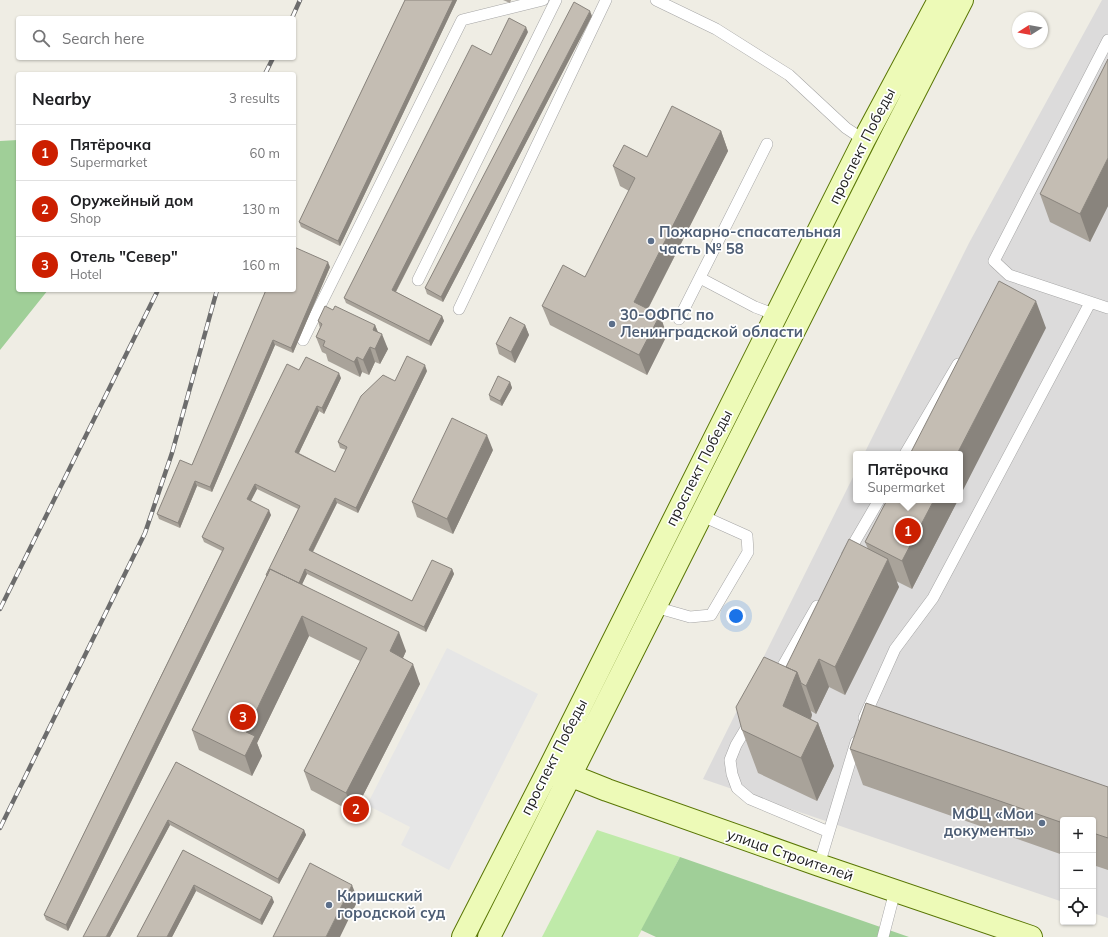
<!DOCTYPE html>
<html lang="en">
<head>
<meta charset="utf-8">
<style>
	:root { --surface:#fff; --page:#f2f2f2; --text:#202124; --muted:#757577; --line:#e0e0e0; --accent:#cc1f00 }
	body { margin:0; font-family:Mulish,sans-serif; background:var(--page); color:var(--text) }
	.controls { position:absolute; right:12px; bottom:12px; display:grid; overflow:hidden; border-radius:4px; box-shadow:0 1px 3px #0004 }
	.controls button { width:36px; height:36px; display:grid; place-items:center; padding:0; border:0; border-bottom:1px solid var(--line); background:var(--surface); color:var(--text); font:20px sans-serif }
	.compass { position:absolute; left:1012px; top:12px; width:36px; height:36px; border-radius:50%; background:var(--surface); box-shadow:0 1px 3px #0004; rotate:259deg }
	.you { position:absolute; left:736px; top:616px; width:14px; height:14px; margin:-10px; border:3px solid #fff; border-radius:50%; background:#1a73e8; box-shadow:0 0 0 6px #1a73e833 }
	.badge { display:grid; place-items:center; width:26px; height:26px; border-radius:50%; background:var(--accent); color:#fff; font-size:13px; font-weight:700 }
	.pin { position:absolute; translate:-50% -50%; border:2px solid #fff; box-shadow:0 1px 4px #0006 }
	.popup { position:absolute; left:853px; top:451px; width:110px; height:52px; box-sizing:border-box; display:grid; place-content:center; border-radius:4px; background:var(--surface); filter:drop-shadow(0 1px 3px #0005); font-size:13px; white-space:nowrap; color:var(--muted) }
	.popup b { font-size:15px; color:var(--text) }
	.popup::after { content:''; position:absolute; left:50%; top:100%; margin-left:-8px; border:8px solid transparent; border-top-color:var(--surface) }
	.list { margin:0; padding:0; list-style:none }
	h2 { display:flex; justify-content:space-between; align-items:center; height:52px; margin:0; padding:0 16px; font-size:17px }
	h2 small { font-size:13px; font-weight:400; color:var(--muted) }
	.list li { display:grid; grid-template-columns:26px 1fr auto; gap:12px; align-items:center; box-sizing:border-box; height:56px; padding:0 16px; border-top:1px solid var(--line) }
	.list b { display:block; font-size:15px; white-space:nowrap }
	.list p { margin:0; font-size:13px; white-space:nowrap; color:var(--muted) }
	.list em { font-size:13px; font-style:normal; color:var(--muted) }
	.icon { flex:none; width:22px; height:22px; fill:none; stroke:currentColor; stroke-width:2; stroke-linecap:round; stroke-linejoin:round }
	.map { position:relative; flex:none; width:1108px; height:937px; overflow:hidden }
	.search { position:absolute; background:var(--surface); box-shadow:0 1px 3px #0004; left:16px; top:16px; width:280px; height:44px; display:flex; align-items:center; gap:10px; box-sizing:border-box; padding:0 14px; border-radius:4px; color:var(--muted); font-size:15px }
	.panel { position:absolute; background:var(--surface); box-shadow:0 1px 3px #0004; left:16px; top:72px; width:280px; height:220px; border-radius:4px }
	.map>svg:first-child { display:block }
	.residential { fill:#dcdbdb }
	.grass { fill:#bfeaa9 }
	.forest { fill:#a0cf98 }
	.parking { fill:#e6e6e6 }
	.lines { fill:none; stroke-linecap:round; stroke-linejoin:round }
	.lane-casing { stroke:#a5a5a5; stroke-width:12 }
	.secondary-casing { stroke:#597604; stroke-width:24 }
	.lane { stroke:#fff; stroke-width:11 }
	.secondary { stroke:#edfab7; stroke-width:22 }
	.rail-casing { stroke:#6c6c6c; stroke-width:4.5 }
	.rail { stroke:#fff; stroke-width:3; stroke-dasharray:9; stroke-linecap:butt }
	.wall { fill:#a9a39a }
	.shaded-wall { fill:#89847d }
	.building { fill:#c4bdb3; stroke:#89847d }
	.service-dot { fill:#5c6f8a; stroke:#fff; stroke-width:1.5 }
	.labels { text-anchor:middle; stroke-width:3.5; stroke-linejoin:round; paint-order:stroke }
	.street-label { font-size:15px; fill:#1e1e1e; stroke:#fff }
	.service-label { font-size:15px; font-weight:bold; fill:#4e5e75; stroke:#fff; text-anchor:start }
</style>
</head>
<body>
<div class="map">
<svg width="1108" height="937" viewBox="0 0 1108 937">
	<rect width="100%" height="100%" fill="#efede4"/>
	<path class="residential" d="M1102 0H1108V918L1093 913V820H1063V902L703 779 856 471V500H960V454H864L969 243Z"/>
	<path class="grass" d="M597 830 680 857 638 937H542Z"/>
	<path class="forest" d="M18 140V290H48L0 350V141Z
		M680 857 909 937H656L641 930Z"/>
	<path class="parking" d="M447 648 538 694 449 870 401 845 410 827 367 805Z"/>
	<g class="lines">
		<defs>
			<path id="lane" d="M656 0 716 29 789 75 846 128 864 140
				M1108 40 994 261 1009 275 1108 308
				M700 278 755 307 776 315
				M418 280 556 0
				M459 309 606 0
				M679 319 767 144
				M303 340 462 20 543 0
				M905 454 958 364
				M847 555 879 500
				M655 607 690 617 711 615 748 552 747 536 698 514
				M776 678 817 606
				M864 718 895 649 933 598 1090 303
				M751 720 736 745 730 760 732 774 737 788 750 799 829 832
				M819 865 856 742
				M883 937 895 891"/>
			<path id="secondary" d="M557 770 607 790 819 865 1031 937
				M463 937 550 767 864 140 939 0
				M489 937 894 132 962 0"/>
		</defs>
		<use href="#lane" class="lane-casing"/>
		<use href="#secondary" class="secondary-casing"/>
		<use href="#lane" class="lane"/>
		<use href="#secondary" class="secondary"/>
		<defs>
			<path id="rail" d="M292 18 300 0
				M265 74 273 58
				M0 609 158 290
				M0 828 145 533 172 453 217 290"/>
		</defs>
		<use href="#rail" class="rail-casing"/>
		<use href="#rail" class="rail"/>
	</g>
	<path class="wall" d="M405 0H457L340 246 301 227 299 222Z
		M503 0H511L510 3Z
		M592 16 443 302 427 294 425 288Z
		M528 32 396 292 442 316 444 321 431 346 346 303 344 298 491 55Z
		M1108 59V206L1090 242 1050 222 1040 194Z
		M721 131 728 151 648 309 667 335 647 375 550 325 542 306 585 277 629 191 620 186 613 166 647 157Z
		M330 267 293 353 275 345 212 492 197 486 180 528 159 519 157 514 192 465 266 290Z
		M333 310 375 325 378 332 388 349 380 364 375 362 369 375 362 372 360 377 328 361 326 354 322 352 316 337 320 328 318 321Z
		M525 325 529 335 515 363 499 354 496 344Z
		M299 370 341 378 324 414 319 411 299 453 335 472 346 450 340 448 338 442 395 381 427 371 358 513 337 503 313 552 412 601 452 569 454 574 426 632 307 574 302 584 406 651 403 658 420 684 354 813 311 790 304 771 360 661 309 636 257 743 262 756 252 776 199 750 192 730 266 577V575L298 509 257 489 251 501 271 515 68 931 46 920 44 915 222 551 204 542 202 537Z
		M510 382 512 388 502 406 490 400 489 395Z
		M493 450 453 534 417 517 412 502Z
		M887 500H958L912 589 896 581 899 587 845 695 829 687 816 714 811 711 812 715 811 719 818 723 834 766 817 801 758 773 742 730 868 549 865 542Z
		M850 749 1108 787V870L1093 865V820H1063V855L863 785Z
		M176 762 304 830 306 835 279 884 170 825 110 937Z
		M183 850 274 902 262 925 196 891 172 937H137Z"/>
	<path class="shaded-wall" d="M453 0H457L340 246 338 241Z
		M590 11 592 16 443 302 441 297Z
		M526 27 528 32 394 295 392 290Z
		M721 131 728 151 641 322 634 302Z
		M1108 158V206L1090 242 1080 214Z
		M328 262 330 267 293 353 291 348Z
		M1036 301 1046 328 960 496V454H957Z
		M660 315 667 335 647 375 639 355Z
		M442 316 444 321 431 346 429 341Z
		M375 325 380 338 382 334 388 349 380 364 375 349 373 330Z
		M525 325 529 335 515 363 511 352Z
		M273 340 275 345 212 492 210 487Z
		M370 347 375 362 369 375 363 360Z
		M357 357 362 372 360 377 354 362Z
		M425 365 427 371 358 513 356 508Z
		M339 373 341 378 324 414 322 408Z
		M510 382 512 388 502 406 500 401Z
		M317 406 319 411 297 457 295 452Z
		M487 435 493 450 453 534 447 519Z
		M195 481 197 486 180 528 178 523Z
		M255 484 257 489 249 504 247 499Z
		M335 498 337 503 311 555 309 550Z
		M934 500H958L912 589 902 561Z
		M269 510 271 515 68 931 66 925Z
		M888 559 899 587 845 695 835 667Z
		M305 569 307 574 297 595 295 590Z
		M452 569 454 574 426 632 424 627Z
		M302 616 309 636 257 743 262 756 252 776 245 756 246 732Z
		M399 632 406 651 397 671 390 651Z
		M819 659 829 687 816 714 806 686Z
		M413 664 420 684 354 813 346 793Z
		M797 672 812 715 799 749 783 706Z
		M818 723 834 766 817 801 801 758Z
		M168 820 170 825 110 937H106Z
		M304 830 306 835 279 884 278 879Z
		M194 885 196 891 172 937H167Z
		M352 885 358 900 340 937H326Z
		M272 897 274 902 262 925 260 920Z"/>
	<path class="building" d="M405 0H453L338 241 299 222Z
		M574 2 590 11 441 297 425 288Z
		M509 18 526 27 392 290 442 316 429 341 344 298 472 45 491 55Z
		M1108 59V158L1080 214 1040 194Z
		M672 106 721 131 634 302 660 315 639 355 542 306 563 265 585 277 635 178 613 166 624 145 647 157Z
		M294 247 328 262 291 348 273 340 210 487 195 481 178 523 157 514 180 460 192 465 266 290H294Z
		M999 281 1036 301 957 454H910Z
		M325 306 333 310 335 306 375 325 373 330 382 334 375 349 370 347 363 360 357 357 354 362 323 346 325 341 316 337 322 324 318 321Z
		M510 317 525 325 511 352 496 344Z
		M407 356 425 365 356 508 335 498 309 550 412 601 432 560 452 569 424 627 305 569 299 583 270 569 267 576 266 575 300 506 255 484 247 499 269 510 66 925 44 915 224 548 202 537 287 364 299 370 306 357 339 373 322 408 317 406 295 452 335 472 347 447 338 442 361 396 383 375 395 381Z
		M498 376 510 382 500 401 489 395Z
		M452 418 487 435 447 519 412 502Z
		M887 500H934L902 561 865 542Z
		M849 539 888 559 835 667 819 659 806 686 801 683 797 672 786 667Z
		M270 569 399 632 390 651 413 664 346 793 304 771 367 648 302 616 246 732 255 736 245 756 192 730Z
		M764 657 797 672 783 706 818 723 801 758 742 730 736 707Z
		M866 703 1108 787V838L1093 833V820H1063V823L850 749Z
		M176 762 304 830 278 879 168 820 106 937H83Z
		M183 850 272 897 260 920 194 885 167 937H137Z
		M310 863 352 885 326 937H273Z"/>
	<g class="service-dot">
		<circle cx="651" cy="241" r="4"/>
		<circle cx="612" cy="324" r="4"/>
		<circle cx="1042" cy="823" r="4"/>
		<circle cx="329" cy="905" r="4"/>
	</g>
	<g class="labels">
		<g class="street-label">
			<text transform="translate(862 146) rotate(-63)" y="5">проспект Победы</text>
			<text transform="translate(699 468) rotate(-63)" y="5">проспект Победы</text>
			<text transform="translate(554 757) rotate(-63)" y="5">проспект Победы</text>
			<text transform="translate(790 855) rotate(19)" y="5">улица Строителей</text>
		</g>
		<g class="service-label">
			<text x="659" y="237">Пожарно-спасательная<tspan x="659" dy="17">часть № 58</tspan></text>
			<text x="620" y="320">30-ОФПС по<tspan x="620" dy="17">Ленинградской области</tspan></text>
			<text x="1034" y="819" text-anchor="end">МФЦ «Мои<tspan x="1034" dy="17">документы»</tspan></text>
			<text x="337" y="901">Киришский<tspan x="337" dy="17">городской суд</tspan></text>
		</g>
	</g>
</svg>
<div class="controls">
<button>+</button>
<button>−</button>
<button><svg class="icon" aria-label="locate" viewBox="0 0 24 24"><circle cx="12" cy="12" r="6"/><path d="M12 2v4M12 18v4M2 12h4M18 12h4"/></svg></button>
</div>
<svg class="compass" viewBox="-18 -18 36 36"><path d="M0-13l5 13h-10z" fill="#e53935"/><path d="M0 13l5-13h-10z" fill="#757577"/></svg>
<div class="you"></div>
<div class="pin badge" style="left:908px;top:531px">1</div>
<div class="popup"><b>Пятёрочка</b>Supermarket</div>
<div class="pin badge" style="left:356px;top:809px">2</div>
<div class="pin badge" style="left:243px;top:717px">3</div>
<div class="search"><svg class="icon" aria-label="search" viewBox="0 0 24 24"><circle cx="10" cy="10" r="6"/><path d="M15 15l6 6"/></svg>Search here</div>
<section class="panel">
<h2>Nearby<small>3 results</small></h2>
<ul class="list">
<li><span class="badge">1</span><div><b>Пятёрочка</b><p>Supermarket</p></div><em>60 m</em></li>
<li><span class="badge">2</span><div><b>Оружейный дом</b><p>Shop</p></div><em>130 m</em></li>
<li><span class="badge">3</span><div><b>Отель &quot;Север&quot;</b><p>Hotel</p></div><em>160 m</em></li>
</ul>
</section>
</div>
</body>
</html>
